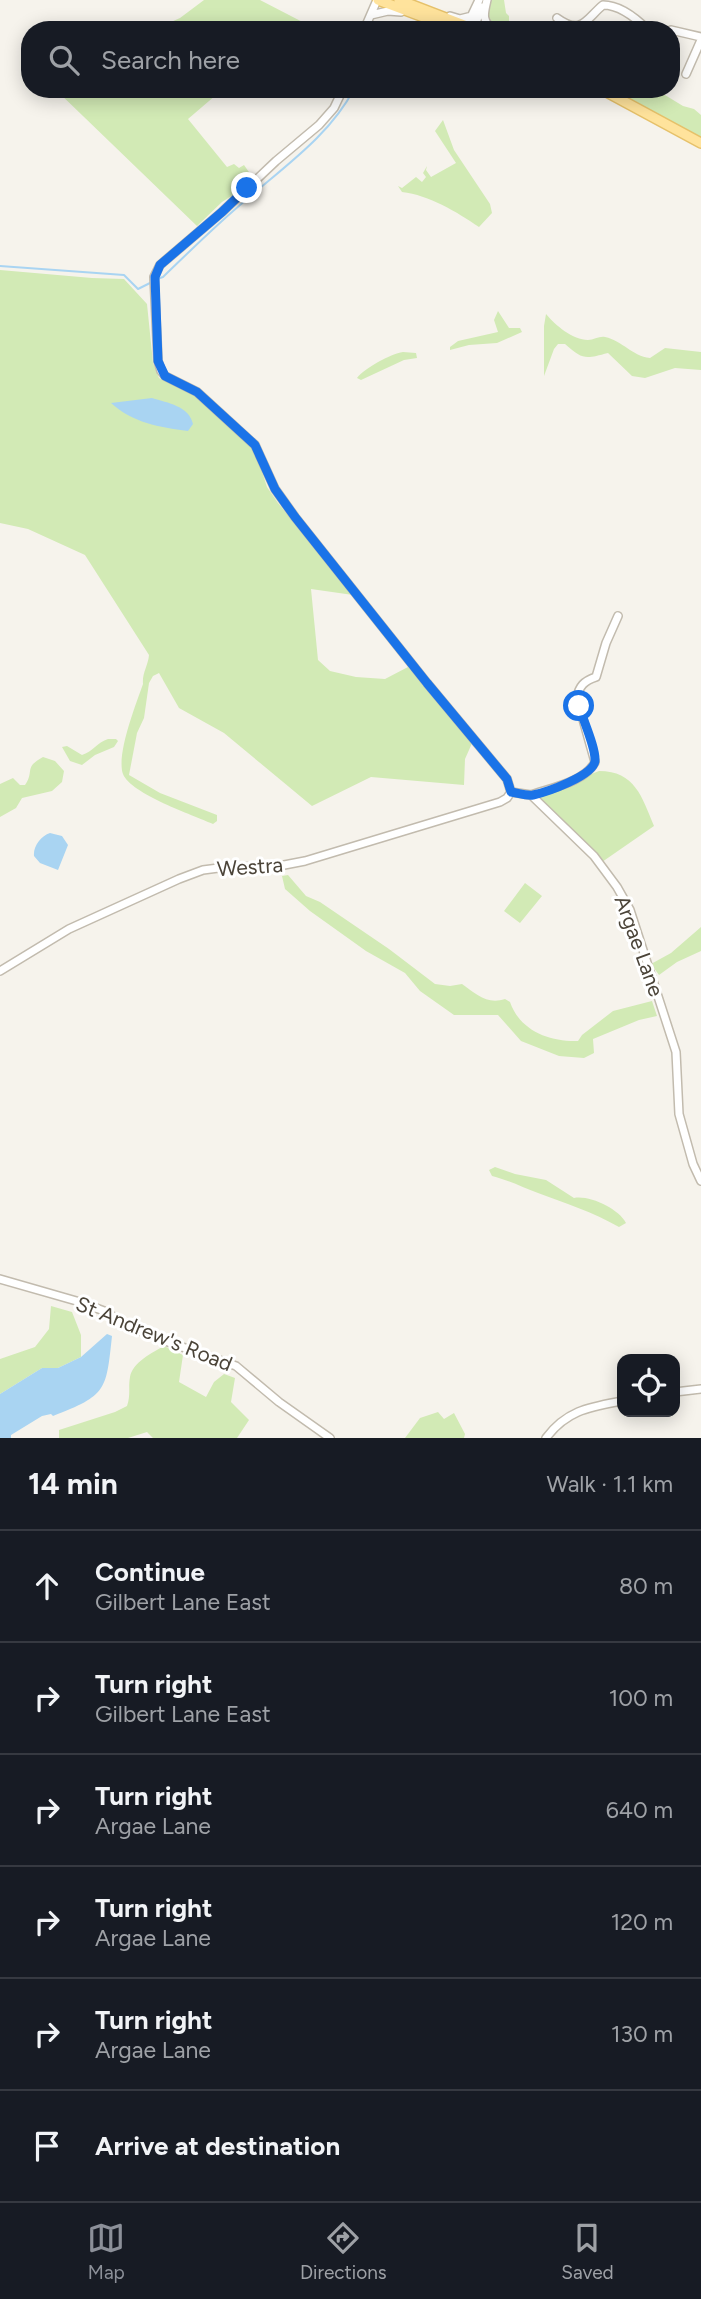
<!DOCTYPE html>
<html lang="en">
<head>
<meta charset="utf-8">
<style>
	:root { --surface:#171b24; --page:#242831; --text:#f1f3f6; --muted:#9ea1a6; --line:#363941; --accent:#8c9099 }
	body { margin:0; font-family:Figtree,sans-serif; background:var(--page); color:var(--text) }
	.controls { position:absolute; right:21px; bottom:21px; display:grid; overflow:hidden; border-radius:14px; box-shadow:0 4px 18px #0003 }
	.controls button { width:63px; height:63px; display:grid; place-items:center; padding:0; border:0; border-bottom:2px solid var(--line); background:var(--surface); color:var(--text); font:35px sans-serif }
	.stop { position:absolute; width:21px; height:21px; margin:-16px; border:5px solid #1a73e8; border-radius:50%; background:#fff }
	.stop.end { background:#1a73e8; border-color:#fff; box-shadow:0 2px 7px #0008 }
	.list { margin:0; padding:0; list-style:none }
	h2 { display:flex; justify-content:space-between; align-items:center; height:91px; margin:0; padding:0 28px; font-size:30px }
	h2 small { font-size:23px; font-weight:400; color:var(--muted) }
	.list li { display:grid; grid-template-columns:46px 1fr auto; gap:21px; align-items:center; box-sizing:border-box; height:112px; padding:0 28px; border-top:2px solid var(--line) }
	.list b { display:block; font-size:26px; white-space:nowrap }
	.list p { margin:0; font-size:23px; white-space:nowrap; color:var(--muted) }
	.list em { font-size:23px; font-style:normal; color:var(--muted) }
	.icon { flex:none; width:38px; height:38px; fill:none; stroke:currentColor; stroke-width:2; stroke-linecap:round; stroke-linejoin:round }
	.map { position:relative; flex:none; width:701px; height:1438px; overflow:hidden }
	.search { position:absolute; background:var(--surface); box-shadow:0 4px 18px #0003; left:21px; right:21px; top:21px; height:77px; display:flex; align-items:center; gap:18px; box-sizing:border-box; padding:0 24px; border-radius:28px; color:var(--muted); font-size:26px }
	.sheet { height:763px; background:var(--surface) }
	nav { display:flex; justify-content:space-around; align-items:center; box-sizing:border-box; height:98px; border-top:2px solid var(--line); background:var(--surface); font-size:19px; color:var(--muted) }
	nav a { display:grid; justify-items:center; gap:4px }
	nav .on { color:var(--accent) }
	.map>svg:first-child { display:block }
	.green { fill:#d2eab5 }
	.water { fill:#a9d4f2 }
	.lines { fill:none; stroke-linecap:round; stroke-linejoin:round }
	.stream { stroke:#a9d4f2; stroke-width:2 }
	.minor-casing { stroke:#c2bbae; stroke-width:10 }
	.major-casing { stroke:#e6c16a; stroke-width:12 }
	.minor { stroke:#fff; stroke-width:7 }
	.major { stroke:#ffe39c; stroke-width:9 }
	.route { stroke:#1a73e8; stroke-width:9 }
	.labels { text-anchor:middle; stroke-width:6; stroke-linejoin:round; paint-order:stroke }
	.street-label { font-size:21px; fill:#4b4439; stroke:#fff }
</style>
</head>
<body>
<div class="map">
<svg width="701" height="1438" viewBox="0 0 701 1438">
	<rect width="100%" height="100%" fill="#f6f3ec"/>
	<path class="green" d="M204 0H260L318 30H153L180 18Z
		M489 0H504L506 13 509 16V25L513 30H498L489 24 486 9Z
		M55 89H223L188 119 227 167 234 164 239 168 244 165 251 175 233 195 222 202 197 226Z
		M612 89H655L683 106 694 109 701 115V138Z
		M443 120 454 150 490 204 492 213 479 227C457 212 429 195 402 192L398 186 402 188 416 177 422 182 426 177 423 173 427 166 426 170 431 177 456 163 435 131Z
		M0 270 92 278 124 279 147 304 153 363 159 378 195 396 254 447 267 487 278 503 353 595 311 589 318 660 330 671 356 677 385 679 408 667 473 741 465 759 464 785 371 777 312 806 224 733 179 708 159 673 153 676 149 683 144 718 137 733 129 775 160 793 217 815V821L213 824C193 815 131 794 123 774 116 755 136 704 143 684 142 673 148 666 149 655L85 555 28 529 0 523Z
		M498 311 509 328H520L522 332 497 343 469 345 450 350V347L458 341 498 332 494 320Z
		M546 314C555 325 573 340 588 340 594 340 599 336 605 337 623 341 632 356 650 358L665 348 701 352V370L675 368 645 378 632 376 608 353C585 359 583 360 565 344H558L554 349 544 376V326Z
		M403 352 416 353 417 358 404 360 361 380 357 378C365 368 390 354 403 352Z
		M108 739H116L118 741 114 747 95 755 82 765 70 761 62 747 67 746 82 755C92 752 98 742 108 739Z
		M43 757 55 761 64 771 62 782 52 791 22 798 16 808 0 817V784L13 778 20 785H25C35 771 23 768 43 757Z
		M599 771C635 771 642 797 654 826L602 862 538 797 539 795Z
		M288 875 306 896 320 902 389 949 435 984 450 986 462 984C476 994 487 1005 505 999L510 1002C520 1031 550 1042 578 1041L582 1035 613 1011 652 1001 657 1016 639 1020 593 1039 594 1053 584 1058 559 1056 521 1041 498 1015H454L420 991 405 973 366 951 310 911 285 889 282 876Z
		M525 883 542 896 520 923 504 911Z
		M701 927V951L677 962 659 975 651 964 671 953Z
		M495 1167 515 1174 546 1180 574 1198C590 1195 619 1209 626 1223L619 1227C593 1212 565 1203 538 1193 522 1187 508 1180 492 1176L489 1170Z
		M51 1306 72 1312 81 1335V1357L58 1368H42L0 1394V1359L35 1347 49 1329Z
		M164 1346 183 1355 179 1382 206 1397 214 1382 224 1374 235 1378 231 1402 249 1420 237 1438H153L147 1432 128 1438H59V1430L115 1412 127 1406C131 1394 128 1388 130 1377 132 1363 153 1352 164 1346Z
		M438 1412 444 1419 454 1413 465 1434 464 1438H405L420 1418Z"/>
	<path class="water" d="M152 398C168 403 189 406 193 424L188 431C159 427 133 423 111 403Z
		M50 833 62 836 68 845 58 870 40 863 34 856C33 846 41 836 50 833Z
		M107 1334 112 1336C106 1391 107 1395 53 1416L51 1414 42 1416 11 1435V1438H0V1394L42 1368H58L81 1357Z"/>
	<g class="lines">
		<path class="stream" d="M385 30 387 27
			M0 266 124 275 138 289 152 282
			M157 279 163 277C190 251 217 224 246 200 285 166 330 135 354 89"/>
		<defs>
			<path id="minor" d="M487 0C484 13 481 21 494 30
				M371 15 388 11 401 12
				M450 16 460 19 472 16
				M557 18C582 36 586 19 603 5 620 5 636 18 648 30
				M470 19 479 0
				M364 30 377 0
				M473 30 482 7
				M671 30 701 37
				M686 74 701 40
				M343 89 334 108 319 125 276 161 222 212 160 265 154 277 158 361 161 371 165 376 197 392 255 445 275 489 295 517 427 683 507 779 511 792
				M511 792 531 795 594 856 617 887 630 910 676 1052 679 1114 693 1164 701 1181
				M531 795C551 788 585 782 595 762L577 698C579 686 584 681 596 677L606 643 618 616
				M0 971 69 929 179 879 203 870 226 867 279 866 305 861 500 802 507 798 511 792
				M0 1279 80 1302 104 1311 131 1327 154 1337 236 1366 279 1402 330 1438
				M675 1392 701 1389
				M546 1438C567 1410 590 1407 622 1401"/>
			<path id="major" d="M378 0 458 30
				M399 0 477 30
				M601 89 701 143"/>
		</defs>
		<use href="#minor" class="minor-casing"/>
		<use href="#major" class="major-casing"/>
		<use href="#minor" class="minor"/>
		<use href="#major" class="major"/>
	</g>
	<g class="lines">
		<path class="route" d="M247 188 222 212 160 265 155 277 158 361 165 376 197 392 255 445 275 489 295 517 427 683 507 779 511 792C518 793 526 796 533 795 547 792 593 776 595 761 596 748 583 720 579 706"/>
	</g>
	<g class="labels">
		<g class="street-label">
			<text transform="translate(250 867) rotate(-4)" y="7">Westra</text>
			<text transform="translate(639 946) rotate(70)" y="7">Argae Lane</text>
			<text transform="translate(154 1334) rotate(22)" y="7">St Andrew's Road</text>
		</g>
	</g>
</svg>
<div class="controls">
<button><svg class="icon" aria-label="locate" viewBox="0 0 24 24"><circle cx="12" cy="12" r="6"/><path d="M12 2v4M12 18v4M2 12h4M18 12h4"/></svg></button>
</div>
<div class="stop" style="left:579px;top:706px"></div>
<div class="stop end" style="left:247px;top:188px"></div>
<div class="search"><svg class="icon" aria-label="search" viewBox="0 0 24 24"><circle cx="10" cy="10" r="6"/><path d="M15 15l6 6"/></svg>Search here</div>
</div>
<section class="sheet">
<h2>14 min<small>Walk · 1.1 km</small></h2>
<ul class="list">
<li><svg class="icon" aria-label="ahead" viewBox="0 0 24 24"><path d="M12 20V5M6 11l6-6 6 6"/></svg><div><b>Continue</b><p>Gilbert Lane East</p></div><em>80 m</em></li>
<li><svg class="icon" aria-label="right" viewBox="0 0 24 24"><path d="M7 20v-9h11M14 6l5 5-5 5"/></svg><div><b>Turn right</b><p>Gilbert Lane East</p></div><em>100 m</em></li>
<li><svg class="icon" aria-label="right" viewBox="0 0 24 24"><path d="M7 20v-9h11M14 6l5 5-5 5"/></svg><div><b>Turn right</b><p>Argae Lane</p></div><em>640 m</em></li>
<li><svg class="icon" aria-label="right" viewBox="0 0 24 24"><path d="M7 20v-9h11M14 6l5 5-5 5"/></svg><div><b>Turn right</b><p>Argae Lane</p></div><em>120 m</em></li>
<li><svg class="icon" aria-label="right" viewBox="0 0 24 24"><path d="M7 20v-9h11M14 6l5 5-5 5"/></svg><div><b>Turn right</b><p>Argae Lane</p></div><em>130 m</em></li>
<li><svg class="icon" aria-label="arrive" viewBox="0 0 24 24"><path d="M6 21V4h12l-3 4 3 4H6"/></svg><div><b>Arrive at destination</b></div></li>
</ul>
</section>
<nav>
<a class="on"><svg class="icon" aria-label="map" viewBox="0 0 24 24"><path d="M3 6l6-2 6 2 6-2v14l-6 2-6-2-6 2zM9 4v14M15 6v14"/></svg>Map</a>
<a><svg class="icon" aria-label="directions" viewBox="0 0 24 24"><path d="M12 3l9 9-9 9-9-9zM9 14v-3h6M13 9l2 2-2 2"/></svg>Directions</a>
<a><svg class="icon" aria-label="saved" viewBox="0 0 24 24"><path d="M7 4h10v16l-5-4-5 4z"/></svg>Saved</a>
</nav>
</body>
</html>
